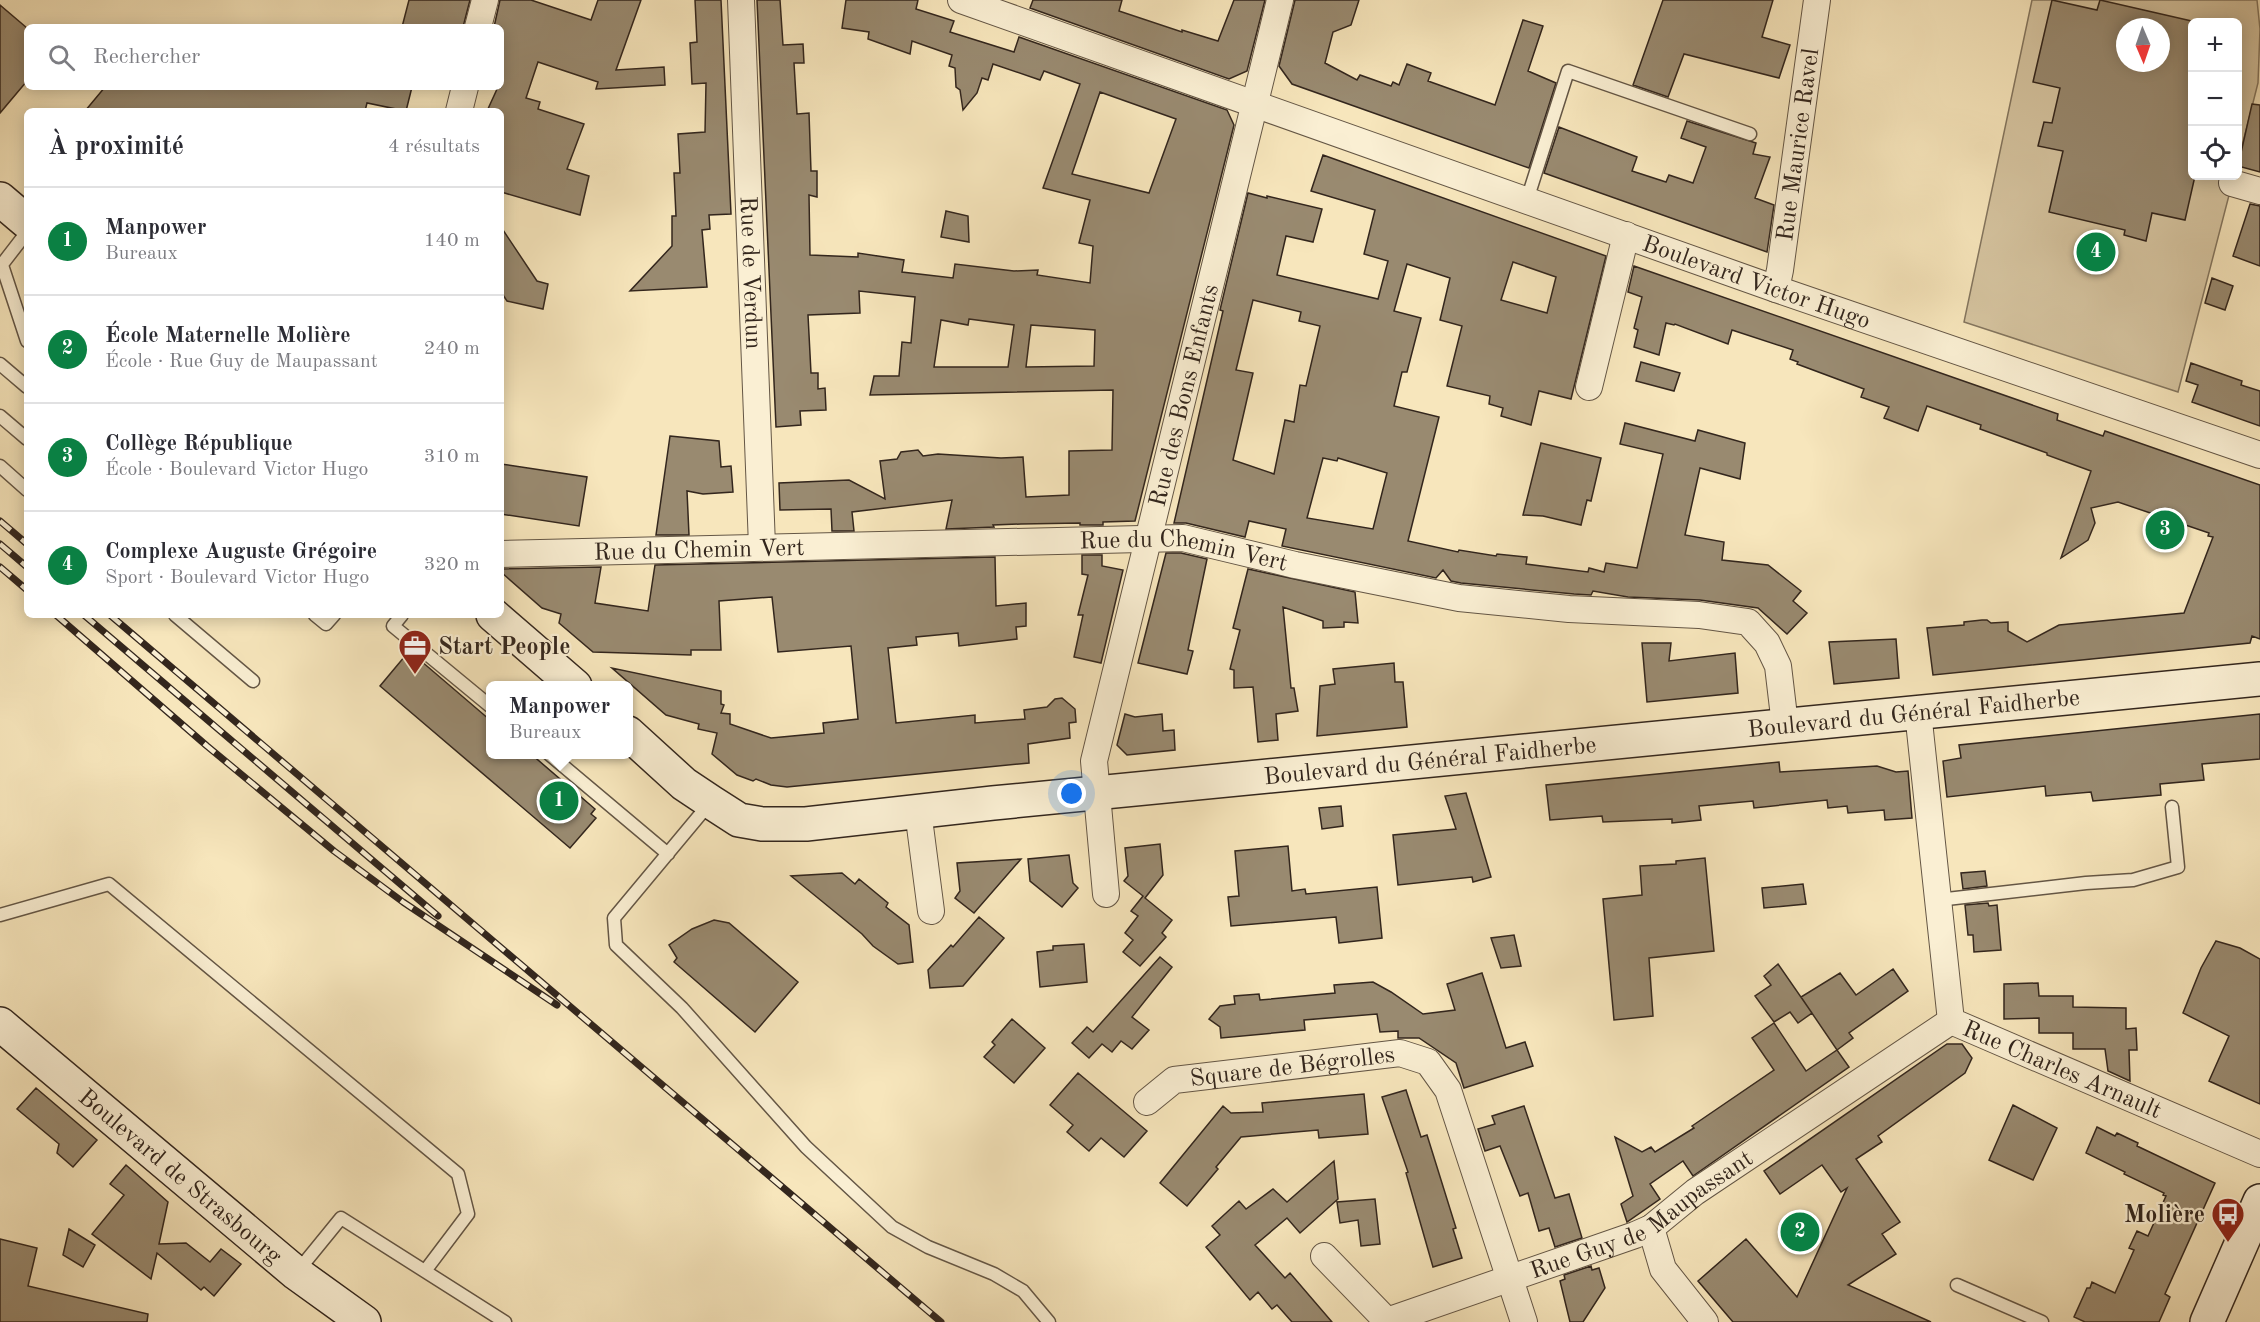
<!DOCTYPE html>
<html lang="fr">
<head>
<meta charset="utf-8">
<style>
	:root { --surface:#fff; --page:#f2f2f3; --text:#2b2b33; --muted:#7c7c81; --line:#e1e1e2; --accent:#0b8043 }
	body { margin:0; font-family:"Old Standard TT",serif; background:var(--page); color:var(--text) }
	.controls { position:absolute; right:18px; top:18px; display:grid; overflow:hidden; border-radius:9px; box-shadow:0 3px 15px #0003 }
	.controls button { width:54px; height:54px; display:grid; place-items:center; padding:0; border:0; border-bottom:2px solid var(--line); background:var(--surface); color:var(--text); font:30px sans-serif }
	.compass { position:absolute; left:2116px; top:18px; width:54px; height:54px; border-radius:50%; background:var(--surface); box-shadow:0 3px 15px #0003; rotate:178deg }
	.you { position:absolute; left:1072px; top:794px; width:21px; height:21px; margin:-15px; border:4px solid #fff; border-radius:50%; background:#1a73e8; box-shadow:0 0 0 9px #1a73e833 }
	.badge { display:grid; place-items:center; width:39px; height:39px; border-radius:50%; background:var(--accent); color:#fff; font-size:20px; font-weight:700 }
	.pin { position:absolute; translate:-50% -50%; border:3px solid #fff; box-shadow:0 2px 6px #0006 }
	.popup { position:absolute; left:486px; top:681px; width:147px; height:78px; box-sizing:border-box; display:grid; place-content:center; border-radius:9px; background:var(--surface); filter:drop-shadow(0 2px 4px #0005); font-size:20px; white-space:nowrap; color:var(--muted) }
	.popup b { font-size:22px; color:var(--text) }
	.popup::after { content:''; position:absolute; left:50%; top:100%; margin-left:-12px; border:12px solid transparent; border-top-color:var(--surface) }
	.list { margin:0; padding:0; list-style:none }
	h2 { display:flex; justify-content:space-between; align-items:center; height:78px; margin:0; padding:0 24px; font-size:26px }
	h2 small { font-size:20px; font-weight:400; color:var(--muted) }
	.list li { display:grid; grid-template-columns:39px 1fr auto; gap:18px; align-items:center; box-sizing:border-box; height:108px; padding:0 24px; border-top:2px solid var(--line) }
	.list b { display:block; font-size:22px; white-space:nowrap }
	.list p { margin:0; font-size:20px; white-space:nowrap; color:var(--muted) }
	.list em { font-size:20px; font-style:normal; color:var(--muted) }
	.icon { flex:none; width:33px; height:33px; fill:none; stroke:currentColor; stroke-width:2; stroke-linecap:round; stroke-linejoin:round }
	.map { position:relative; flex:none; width:2260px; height:1322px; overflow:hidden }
	.search { position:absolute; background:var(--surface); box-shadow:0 3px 15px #0003; left:24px; top:24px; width:480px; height:66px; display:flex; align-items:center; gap:15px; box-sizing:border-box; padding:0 21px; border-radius:9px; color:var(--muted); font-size:22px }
	.panel { position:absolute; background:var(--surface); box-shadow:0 3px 15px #0003; left:24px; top:108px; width:480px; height:510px; border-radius:9px }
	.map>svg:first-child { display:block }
	.green { fill:#d6c5a1; stroke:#84765f; stroke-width:1.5; fill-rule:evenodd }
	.building { fill:#998a70; stroke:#33261d; stroke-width:1.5; fill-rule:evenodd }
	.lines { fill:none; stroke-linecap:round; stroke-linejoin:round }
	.lane-casing { stroke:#645645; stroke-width:15 }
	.street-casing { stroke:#645645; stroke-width:28 }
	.secondary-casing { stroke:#33261d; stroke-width:36 }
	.lane { stroke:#faefd3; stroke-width:12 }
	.street { stroke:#faefd3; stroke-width:26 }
	.secondary { stroke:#faefd3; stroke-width:33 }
	.rail-casing { stroke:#33261d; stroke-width:7 }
	.rail { stroke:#faefd3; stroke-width:4.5; stroke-dasharray:14; stroke-linecap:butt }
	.labels { text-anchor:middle; stroke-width:4.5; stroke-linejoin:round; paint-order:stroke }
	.street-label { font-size:24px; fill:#33261d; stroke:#faefd3 }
	.poi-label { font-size:24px; font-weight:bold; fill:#33261d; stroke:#faefd3; text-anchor:start }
</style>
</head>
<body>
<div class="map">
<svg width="2260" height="1322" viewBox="0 0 2260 1322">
	<rect width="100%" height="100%" fill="#f7e6bc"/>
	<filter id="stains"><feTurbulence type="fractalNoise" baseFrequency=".00333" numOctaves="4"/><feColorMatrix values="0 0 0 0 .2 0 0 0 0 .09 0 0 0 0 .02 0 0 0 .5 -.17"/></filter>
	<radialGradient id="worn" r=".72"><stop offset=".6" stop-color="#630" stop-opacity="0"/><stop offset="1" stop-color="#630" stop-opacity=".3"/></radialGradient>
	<path class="green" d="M2032 0H2257L2260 29 2258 83 2238 162V22H2192V176H2234L2178 392 1964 322ZM2125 27H2161V63H2125Z"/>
	<path class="building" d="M409 0H470L463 27H402Z
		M500 0H531L591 20 598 0H641L616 70 664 67 665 85 596 89 598 82 538 62 526 98 540 102 538 109 584 124 567 169 589 176 580 215 501 192V111H487L498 87H501V27H494Z
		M695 0H721L731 214 709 215 710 229 702 230 707 287 630 291 672 246V216H676L674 173H680L678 134 705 132 706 83 692 84 690 43 697 42Z
		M757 0H780L783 45 803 44 804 63H794L797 114 809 113 811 171H817V197L809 195 810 255 858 257V253L904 260 902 272 953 278 955 264 1014 271 1038 270 1037 275 1090 283 1093 246 1079 243 1090 200 1043 188 1080 84 1044 71 1040 80 993 64 988 80 982 78 977 93 963 110 960 90 956 87 955 68 949 66 952 55 912 41 910 54 868 39 869 32 842 28 846 0H918L916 9 954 21 950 32 1014 52 1019 37 1227 110 1234 125 1135 521 1103 522V525H1080V523L1021 524 993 525 994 527 946 529 952 500 852 512 854 531H832L831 509 780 510 779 483 849 480 885 499 880 461 897 459 901 452 918 450 923 456 938 454 1001 458 1023 457 1026 497 1069 495V451L1112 450 1113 390 870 395 874 376H899L902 342 911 343 915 297 859 291 860 313 808 315 811 373H818V389L825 388 826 410 800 411 801 425 776 427ZM1100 92 1176 119 1149 193 1072 174ZM969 319 1014 325 1008 367H934L941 320 968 325ZM1031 325 1095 330 1094 366 1026 367Z
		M1033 0H1122L1119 11 1182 32V30L1218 41 1234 0H1265L1247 71 1229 79 1030 8Z
		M1295 0H1359L1351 25 1333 32 1325 63 1357 80 1360 75 1391 86 1393 82 1399 85 1407 64 1431 73 1428 81 1495 105 1523 20 1543 26 1528 71 1556 83 1529 168 1292 84 1279 66Z
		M1663 0H1773L1762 37 1790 45 1779 78 1684 54 1668 97 1633 85Z
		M2052 0 2097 10 2100 0 2196 22H2193V176H2195L2185 220 2152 213 2146 241 2124 235 2125 230 2049 212 2063 151 2038 146 2044 122 2052 123 2060 88 2033 82ZM2125 27H2161V63H2125Z
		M0 5 27 28V81L0 113Z
		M105 87H412L406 111 367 103 365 111H85Z
		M2252 104 2260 105V172L2238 166Z
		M1687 121 1756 143 1753 154 1770 157 1755 198 1774 205 1767 252 1544 173 1559 127 1637 157 1632 171 1666 182 1669 175 1693 183 1706 147 1681 138Z
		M1323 155 1606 256 1571 399 1539 391 1531 425 1501 416 1503 408 1489 404 1490 396 1447 386 1462 326 1440 320 1450 278 1407 264 1394 311 1421 318 1407 372H1402L1394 406 1439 417 1408 541 1458 552 1459 550 1496 556 1497 554 1527 557 1526 564 1588 572 1589 568 1604 572 1606 563 1637 568 1663 454 1620 444 1625 423 1695 441 1698 430 1745 443 1740 479 1700 468 1685 535 1724 542 1722 560 1768 565 1801 591 1793 601 1807 613 1787 634 1758 608 1700 600 1628 597 1593 591 1591 595 1574 594 1461 583 1451 581 1443 570 1436 578 1282 546 1286 529 1249 521 1245 537 1186 523H1174L1223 311 1220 310 1248 193 1267 198V196L1322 209 1313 242 1286 236 1277 275 1378 299 1388 261 1364 254 1375 210 1311 191ZM1513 262 1556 277 1547 313 1501 300ZM1253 300 1301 312 1299 321 1320 326 1306 386 1300 385 1294 422 1285 420 1274 474 1233 460 1253 373 1236 370ZM1323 458 1337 461 1338 458 1387 473 1373 529 1307 518Z
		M2250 204 2260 206V266L2233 256Z
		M946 211 968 216 969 242 941 237Z
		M501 227 537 281 548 284 543 309 507 301 501 292Z
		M1634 266 2058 414 2057 420 2103 436 2105 431 2260 485V639L2252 636 2250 643 1933 675 1927 628 1964 625V622L1982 620H1987L1991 623 2008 622V631L2027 642 2059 625 2184 613 2213 537 2208 536 2209 533 2118 502 2091 508 2095 523 2088 540 2061 558 2091 471 2047 455V453L1980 429 1981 425 1927 406 1918 431 1884 418 1889 407 1861 397 1864 389 1797 364 1798 362 1790 359 1793 350 1732 330 1728 344 1675 324 1674 325 1666 323 1659 355 1634 347 1638 330 1634 328 1642 297 1628 292Z
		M2212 278 2233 286 2225 310 2205 303Z
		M1641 362 1680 373 1674 391 1636 381Z
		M2191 363 2242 381 2241 385 2260 391V426L2192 402 2198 385 2186 381Z
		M670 436 719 441 721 467 731 466 733 492 703 494 687 491 689 535H656Z
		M1541 443 1601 458 1591 501 1587 500 1581 525 1543 516 1523 515Z
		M501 464 587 477 579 526 501 514Z
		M1166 553H1181L1207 559 1188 650 1193 651 1187 674 1138 663Z
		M1082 555H1102V566L1123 570 1101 663 1074 657 1083 615H1078L1088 575 1082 574Z
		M995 557 996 606 1026 603V626L1016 627 1017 639 959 646 958 633 916 637 917 645 888 648 896 723 975 715V723L1025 719 1024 710 1047 707 1055 699 1062 698 1075 709 1076 722 1069 723 1070 738 1028 744 1029 763 787 787 771 785 756 779 753 781 737 775 712 754 717 733 698 729 699 724 666 715 612 668 721 691V704L724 705 721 713 730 714V724L771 738 824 733 823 723 858 719 851 646 778 652 772 597 719 601 721 650H691V655L593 652 559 623 561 614 542 608 501 572V569L601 567 595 603 648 611 655 565Z
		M1248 569 1355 592 1358 623 1344 622V627L1323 628V621L1283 607 1291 688H1294L1298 711 1276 714 1278 740 1258 742 1253 687 1234 688V670L1230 669 1240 630 1233 628Z
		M1896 639 1899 678 1834 684 1829 642Z
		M1642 643H1671L1669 661 1735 653 1738 693 1647 702Z
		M414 655 490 720V754H531L595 809 591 814 596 818 570 848 380 686 405 656 410 660Z
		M1394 663 1395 682H1403L1407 727 1317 736 1320 686 1335 684 1333 669Z
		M1125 714 1135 717 1162 714 1163 731 1174 730 1175 750 1127 755 1117 745Z
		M2260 714V759L2202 764 2204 780 2160 784 2161 795 2093 801 2091 792 2046 796 2045 786 1947 797 1943 761 1961 758 1959 745Z
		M1779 762 1780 772 1877 766 1896 772 1908 771 1912 818 1885 820 1884 810 1848 813 1847 806 1828 808 1827 800 1754 808 1753 801 1699 806 1701 820 1672 823V819L1603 822 1602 816 1550 820 1546 785Z
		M1466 793 1491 877 1473 882 1472 877 1398 885 1393 835 1456 829 1445 796Z
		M1341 806 1343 826 1322 829 1319 808Z
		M1160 844 1163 875 1145 898 1172 920 1162 933 1166 937 1140 966 1123 952 1133 940 1125 933 1138 916 1131 911 1143 896 1124 881 1128 876 1125 848Z
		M1288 846 1292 891 1305 889 1306 894 1377 887 1382 938 1339 943 1336 917 1231 926 1228 897 1239 896 1235 851Z
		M1069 855 1073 883 1078 888 1062 907 1030 881 1028 859Z
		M1705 858 1714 951 1649 958 1653 1016 1614 1020 1603 899 1642 895 1640 866 1676 864V861Z
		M1021 859 974 913 955 898 960 891 957 863Z
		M1985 871 1987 886 1963 889 1961 873Z
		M842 873 855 884 859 879 888 903 886 907 909 925 913 962 898 964 873 946 862 934 791 876Z
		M1803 884 1806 904 1764 908 1762 888Z
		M1988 903 1989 906 1997 905 2001 950 1974 952 1973 935H1968L1965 905Z
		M979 917 1004 938 963 986 930 988 928 970 951 945 953 947Z
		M714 920 729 923 798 982 755 1032 674 962 677 958 669 945 692 929Z
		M1514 935 1521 966 1501 968 1491 938Z
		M2216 941 2240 948 2260 959V1104L2209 1081 2229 1036 2183 1013 2201 968Z
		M1084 944 1087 982 1040 987 1037 952 1053 950V946Z
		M1160 957 1172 967 1132 1017 1149 1030 1132 1049 1121 1041 1112 1052 1102 1044 1089 1058 1072 1043 1087 1027 1093 1032Z
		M1778 964 1812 1013 1798 1023 1790 1012 1774 1022 1755 996 1771 985 1764 976Z
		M1893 969 1908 991 1849 1033 1853 1038 1837 1050 1801 997 1840 973 1856 995Z
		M1482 973 1506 1048 1525 1042 1533 1066 1464 1088 1456 1063 1419 1038H1398V1031L1380 1032 1377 1014 1304 1020 1305 1030 1221 1038 1220 1027 1209 1019 1220 1006 1235 1004 1234 996 1259 994 1260 1000 1335 993 1334 985 1373 982 1391 992 1423 1014 1455 1010 1447 984Z
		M2038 983 2039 996H2073V1007L2126 1008V1029L2136 1028 2137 1050H2129L2130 1081 2108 1071 2105 1049H2073V1033H2039V1018L2004 1019V984Z
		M1012 1019 1045 1048 1014 1083 984 1057 995 1045 992 1042Z
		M1774 1023 1806 1071 1837 1050 1849 1067 1693 1176 1683 1161 1650 1184 1660 1199 1627 1222 1621 1204 1633 1196 1615 1137 1642 1152 1651 1147 1655 1152 1694 1128 1692 1126 1774 1070 1752 1038Z
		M1947 1044H1962L1972 1058 1965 1073 1878 1136 1882 1142 1856 1159 1900 1222 1882 1234 1896 1254 1848 1285 1931 1322H1733L1698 1281 1746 1239 1797 1297 1847 1188 1841 1192 1822 1165 1780 1194 1764 1171Z
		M1078 1073 1147 1131 1124 1157 1101 1138 1089 1151 1067 1132 1073 1125 1050 1105Z
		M36 1088 97 1140 73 1167 57 1153 59 1144 17 1109Z
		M1406 1090 1421 1137 1427 1135 1456 1228 1453 1229 1462 1258 1433 1267 1406 1173 1408 1172 1382 1097Z
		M1364 1094 1368 1134 1319 1138 1318 1130 1241 1137 1216 1167 1218 1169 1187 1206 1160 1183 1223 1106 1231 1113 1263 1112 1262 1103Z
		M2013 1105 2057 1128 2033 1180 1989 1160Z
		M1524 1106 1555 1198 1569 1194 1582 1238 1555 1247 1549 1228 1539 1231 1528 1193 1520 1196 1500 1146 1485 1151 1478 1129 1495 1124 1492 1116Z
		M2097 1127 2115 1136 2117 1133 2138 1143 2137 1146 2215 1183 2165 1294 2170 1297 2159 1322H2085L2074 1317 2087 1288H2090L2092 1282 2115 1293 2134 1250 2129 1248 2137 1231 2148 1236 2166 1196 2163 1195 2164 1193 2124 1174 2125 1172 2086 1153Z
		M1334 1161 1338 1199 1300 1233 1287 1218 1255 1245 1285 1278 1290 1273 1332 1322H1292L1277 1305 1272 1309 1258 1292 1250 1300 1206 1247 1220 1235 1212 1226 1239 1201 1246 1209 1273 1189 1287 1202Z
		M126 1165 168 1202 159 1244 186 1243 210 1262 221 1249 241 1264 214 1296 204 1287 201 1290 157 1253 151 1279 92 1234 124 1195 110 1184Z
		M1375 1199 1380 1244 1361 1246 1358 1220 1340 1223 1337 1202Z
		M69 1229 95 1245 83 1267 63 1255Z
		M0 1239 37 1248 28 1286 148 1314 147 1322H0Z
		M1591 1266 1592 1270 1599 1268 1605 1288 1583 1322H1570L1560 1281 1565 1279 1564 1275Z"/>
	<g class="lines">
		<defs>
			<path id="lane" d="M1527 200 1568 71 1750 134
				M2 265 27 341
				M0 267 27 232
				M0 364 27 387
				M0 416 27 439
				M0 466 27 490
				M175 615 253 681
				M315 615 326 624 334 615
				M402 615 393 626 490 706
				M549 754 668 854
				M709 804 614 918 616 945 682 1008 806 1147 892 1227 928 1247 994 1274 1023 1291 1049 1322
				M1938 900 2086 883 2133 880 2178 867 2172 807
				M0 915 109 884 458 1174 468 1214 425 1271
				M297 1272 341 1218 505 1322
				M1957 1285 2042 1322"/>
			<g id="street">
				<path id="s1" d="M741 0 762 546"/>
				<path id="s2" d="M961 0 1776 289 2260 455"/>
				<path d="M478 27 485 0"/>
				<path d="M459 111 465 87"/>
				<path d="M2232 183 2260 191"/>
				<path id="s3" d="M1776 289 1780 270 1817 0"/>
				<path d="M1589 387 1626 235"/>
				<path id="s4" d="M501 554 1183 538 1295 565 1459 598 1569 609 1699 615 1748 622 1767 643 1778 666 1785 725"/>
				<path id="s5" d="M1918 712 1951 1021 2260 1154"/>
				<path d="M918 811 931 911"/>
				<path id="s6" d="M1106 894 1094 761 1280 0"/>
				<path id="s7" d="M1147 1102 1174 1080 1400 1053 1428 1062 1448 1090 1524 1322"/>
				<path d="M1651 1228 1663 1269 1705 1322"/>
				<path id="s8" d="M1324 1256 1387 1321 1635 1235 1651 1228 1695 1192 1951 1021"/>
			</g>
			<g id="secondary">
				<path d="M0 199 27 222"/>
				<path d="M493 615 575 686"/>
				<path id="s9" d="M628 733 684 784 711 802 739 820 762 824H806L993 803 2260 679"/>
				<path id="s10" d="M0 1024 296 1273 364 1322"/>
				<path d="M2207 1322 2260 1201"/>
			</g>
		</defs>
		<use href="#lane" class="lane-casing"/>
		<use href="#street" class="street-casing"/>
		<use href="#secondary" class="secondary-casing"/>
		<use href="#lane" class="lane"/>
		<use href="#street" class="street"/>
		<use href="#secondary" class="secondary"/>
		<defs>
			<path id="rail" d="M0 521 27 544
				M0 544 27 567
				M0 567 27 590
				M56 615 207 746 334 851 403 902 557 1005
				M84 615 438 916
				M110 615 941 1322"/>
		</defs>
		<use href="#rail" class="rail-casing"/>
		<use href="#rail" class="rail"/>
	</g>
	<defs>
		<symbol id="office-pin" viewBox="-11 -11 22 30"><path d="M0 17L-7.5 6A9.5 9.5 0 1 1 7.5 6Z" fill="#8f2418" stroke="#faefd3"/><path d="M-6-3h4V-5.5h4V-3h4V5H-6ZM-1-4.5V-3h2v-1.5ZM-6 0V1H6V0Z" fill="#fff"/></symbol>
		<symbol id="bus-pin" viewBox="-11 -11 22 30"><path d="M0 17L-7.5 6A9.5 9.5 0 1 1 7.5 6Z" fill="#8f2418" stroke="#faefd3"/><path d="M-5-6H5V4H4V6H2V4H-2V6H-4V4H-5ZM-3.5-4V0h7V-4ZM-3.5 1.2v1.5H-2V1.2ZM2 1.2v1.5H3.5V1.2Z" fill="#fff"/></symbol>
	</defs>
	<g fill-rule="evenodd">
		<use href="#office-pin" x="396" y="627" width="38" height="52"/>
		<use href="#bus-pin" x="2209" y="1195" width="38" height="52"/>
	</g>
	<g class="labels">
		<g class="street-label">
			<text dy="8" stroke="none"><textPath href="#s3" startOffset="146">Rue Maurice Ravel</textPath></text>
			<text dy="8" stroke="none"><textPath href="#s1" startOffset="273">Rue de Verdun</textPath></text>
			<text dy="8" stroke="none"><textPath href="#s2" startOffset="844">Boulevard Victor Hugo</textPath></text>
			<text dy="8" stroke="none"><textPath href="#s6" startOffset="510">Rue des Bons Enfants</textPath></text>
			<text dy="8" stroke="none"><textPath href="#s4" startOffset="198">Rue du Chemin Vert</textPath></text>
			<text dy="8" stroke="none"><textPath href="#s4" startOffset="684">Rue du Chemin Vert</textPath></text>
			<text dy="8" stroke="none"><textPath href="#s9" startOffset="1322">Boulevard du Général Faidherbe</textPath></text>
			<text dy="8" stroke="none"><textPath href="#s9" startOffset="836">Boulevard du Général Faidherbe</textPath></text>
			<text dy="8" stroke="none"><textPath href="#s7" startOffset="154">Square de Bégrolles</textPath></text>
			<text dy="8" stroke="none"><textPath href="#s5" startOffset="432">Rue Charles Arnault</textPath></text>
			<text dy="8" stroke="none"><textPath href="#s10" startOffset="236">Boulevard de Strasbourg</textPath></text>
			<text dy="8" stroke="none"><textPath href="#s8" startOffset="368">Rue Guy de Maupassant</textPath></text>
		</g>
		<g class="poi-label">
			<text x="438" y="654">Start People</text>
			<text x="2205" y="1222" text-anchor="end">Molière</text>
		</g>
	</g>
	<rect width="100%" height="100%" filter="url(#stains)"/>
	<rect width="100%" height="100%" fill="url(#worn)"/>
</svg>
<div class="controls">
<button>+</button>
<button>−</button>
<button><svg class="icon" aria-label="locate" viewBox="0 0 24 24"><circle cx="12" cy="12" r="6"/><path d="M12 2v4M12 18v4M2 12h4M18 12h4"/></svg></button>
</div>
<svg class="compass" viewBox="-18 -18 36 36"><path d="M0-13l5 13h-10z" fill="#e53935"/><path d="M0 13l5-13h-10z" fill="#7c7c81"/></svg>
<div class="you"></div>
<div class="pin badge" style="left:559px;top:801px">1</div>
<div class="popup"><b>Manpower</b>Bureaux</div>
<div class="pin badge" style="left:1800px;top:1232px">2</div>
<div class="pin badge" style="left:2165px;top:530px">3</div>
<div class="pin badge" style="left:2096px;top:252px">4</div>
<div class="search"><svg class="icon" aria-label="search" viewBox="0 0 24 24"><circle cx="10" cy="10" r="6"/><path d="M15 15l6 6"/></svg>Rechercher</div>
<section class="panel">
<h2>À proximité<small>4 résultats</small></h2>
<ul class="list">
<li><span class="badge">1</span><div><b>Manpower</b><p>Bureaux</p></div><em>140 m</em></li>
<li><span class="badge">2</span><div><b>École Maternelle Molière</b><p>École · Rue Guy de Maupassant</p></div><em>240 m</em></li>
<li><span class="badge">3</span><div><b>Collège République</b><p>École · Boulevard Victor Hugo</p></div><em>310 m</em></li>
<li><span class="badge">4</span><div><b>Complexe Auguste Grégoire</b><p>Sport · Boulevard Victor Hugo</p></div><em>320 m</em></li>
</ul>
</section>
</div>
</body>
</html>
